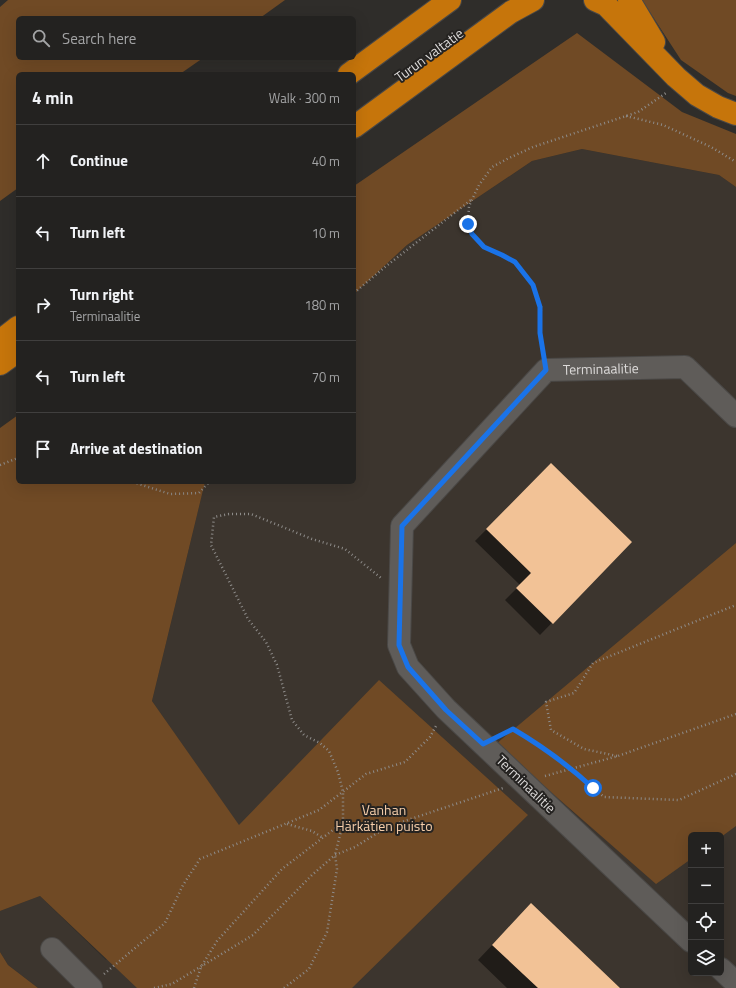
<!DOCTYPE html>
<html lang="en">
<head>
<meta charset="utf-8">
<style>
	:root { --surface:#232220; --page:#2b2a29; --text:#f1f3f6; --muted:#a3a4a5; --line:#403f3e }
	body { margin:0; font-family:"Titillium Web",sans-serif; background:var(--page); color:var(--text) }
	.controls { position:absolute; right:12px; bottom:12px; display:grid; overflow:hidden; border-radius:6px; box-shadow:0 4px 16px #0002 }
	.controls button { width:36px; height:36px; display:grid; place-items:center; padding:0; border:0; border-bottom:1px solid var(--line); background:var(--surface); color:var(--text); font:20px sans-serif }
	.stop { position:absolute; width:12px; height:12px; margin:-9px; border:3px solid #1a73e8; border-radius:50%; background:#fff }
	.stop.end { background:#1a73e8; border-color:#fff; box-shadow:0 1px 4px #0008 }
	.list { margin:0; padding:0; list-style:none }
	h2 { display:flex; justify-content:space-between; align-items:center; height:52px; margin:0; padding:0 16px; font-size:17px }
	h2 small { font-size:13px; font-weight:400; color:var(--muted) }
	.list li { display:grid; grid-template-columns:26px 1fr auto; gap:12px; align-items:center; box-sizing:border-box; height:72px; padding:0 16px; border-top:1px solid var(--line) }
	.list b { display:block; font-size:15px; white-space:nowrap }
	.list p { margin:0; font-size:13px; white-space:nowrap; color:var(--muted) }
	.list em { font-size:13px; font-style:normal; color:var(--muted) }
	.icon { flex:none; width:22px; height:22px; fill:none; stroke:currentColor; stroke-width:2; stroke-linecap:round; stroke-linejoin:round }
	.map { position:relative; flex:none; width:736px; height:988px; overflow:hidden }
	.search { position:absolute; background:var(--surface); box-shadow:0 4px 16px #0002; left:16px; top:16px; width:340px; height:44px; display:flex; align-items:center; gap:10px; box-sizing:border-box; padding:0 14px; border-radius:6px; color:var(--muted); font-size:15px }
	.panel { position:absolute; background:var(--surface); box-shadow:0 4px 16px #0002; left:16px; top:72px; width:340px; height:412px; border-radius:6px }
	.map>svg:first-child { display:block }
	.built { fill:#3c352e; fill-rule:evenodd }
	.green { fill:#704a25 }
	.shadow { fill:#0007 }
	.building { fill:#f2c296 }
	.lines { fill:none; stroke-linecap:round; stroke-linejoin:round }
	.minor-casing { stroke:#4a4846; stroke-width:24 }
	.highway-casing { stroke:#4a4846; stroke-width:24 }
	.path { stroke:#8e8c8a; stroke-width:2.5; stroke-dasharray:1 3; stroke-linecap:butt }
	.minor { stroke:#5f5c59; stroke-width:22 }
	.highway { stroke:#c6750b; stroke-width:22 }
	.route { stroke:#1a73e8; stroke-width:5 }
	.labels { text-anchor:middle; stroke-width:4; stroke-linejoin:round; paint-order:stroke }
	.street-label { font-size:14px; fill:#dcdad9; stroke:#252321 }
	.park-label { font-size:14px; fill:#f6ceaa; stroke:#252321 }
</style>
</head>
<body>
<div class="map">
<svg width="736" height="988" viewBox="0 0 736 988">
	<rect width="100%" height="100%" fill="#2f2d2a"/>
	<path class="built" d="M582 149 719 175 736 187V988H38L8 965 0 952V911L40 896 106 960 239 826 152 701 205 482H354V294L407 245 532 161ZM691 835H721V973H691Z"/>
	<path class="green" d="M8 0H285L260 18H18V58H203L180 74H18V188L0 201V7Z
		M642 0H736V96L728 93 681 60Z
		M577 33 682 112 736 134V187L719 175 582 149 532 161 407 245 354 294V186Z
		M18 415V482H205L152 701 239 825 379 680 528 815 352 988H137L40 896 0 911V428Z
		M736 543V826L721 837V835H691V859L656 884 496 744Z
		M0 952 8 965 38 988H0Z"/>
	<path class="shadow" d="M551 464 631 542 540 635 505 600 520 585 475 541Z
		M516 920 619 988H507L478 960Z"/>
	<path class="building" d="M551 463 632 542 553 624 516 588 531 573 486 529Z
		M531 903 620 988H538L492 945Z"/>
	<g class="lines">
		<defs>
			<g id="minor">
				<path id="s1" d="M691 941 446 709 408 667 399 645 402 526 546 370 685 367 736 416"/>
				<path d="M52 949 91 988"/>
				<path d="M721 969 736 983"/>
			</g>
			<path id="highway" d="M595 0 606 5 676 77 697 95 718 107 736 114
				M629 0 654 42
				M349 74 450 0
				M354 127 511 12 533 0
				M0 341 18 327
				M0 364 18 351"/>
		</defs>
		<use href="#minor" class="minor-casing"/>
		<use href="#highway" class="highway-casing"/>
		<path class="path" d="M626 116 663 125 711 147 736 162
			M354 293 385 267 471 200
			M543 351 540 333 541 307 533 285 515 262 502 255 483 247 472 233 468 224 469 206 479 185 492 167 509 158 533 147 638 112 666 93
			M0 465 18 458
			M133 482 170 494 199 493 209 482
			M501 735 513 729 537 744 572 769 604 797 679 800 736 774
			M617 756 584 749 551 730 546 702 574 693 593 663 736 605
			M545 776 618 756 736 714
			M287 824 312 831 323 838
			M104 974 165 923 183 885 200 859 319 810 366 774 405 762 430 737 436 726
			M154 988 172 984 253 935 312 875 335 855 355 847 387 827 503 788
			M194 988 201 967 217 941 282 869 342 823
			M284 988 309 969 327 932 337 869 335 855 343 823V792L338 772 329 751 320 743 304 735 292 720 277 665 266 642 248 619 211 545 214 517 229 514H251L312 539 345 549 381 578"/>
		<use href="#minor" class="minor"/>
		<use href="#highway" class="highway"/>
	</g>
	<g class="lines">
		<path class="route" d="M468 224 472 234 484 247 502 255 515 262 533 285 540 307V333L546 370 402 526 399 645 408 667 446 710 483 744 513 729C542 746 568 765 593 788"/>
	</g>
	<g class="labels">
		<g class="street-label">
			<text transform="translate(429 55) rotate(-36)" y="5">Turun valtatie</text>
			<text dy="5" stroke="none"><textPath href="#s1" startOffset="804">Terminaalitie</textPath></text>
			<text transform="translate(526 784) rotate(44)" y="5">Terminaalitie</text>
		</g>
		<g class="park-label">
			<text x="384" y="815">Vanhan<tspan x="384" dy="16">Härkätien puisto</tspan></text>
		</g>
	</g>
</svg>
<div class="controls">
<button>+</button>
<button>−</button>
<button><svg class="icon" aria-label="locate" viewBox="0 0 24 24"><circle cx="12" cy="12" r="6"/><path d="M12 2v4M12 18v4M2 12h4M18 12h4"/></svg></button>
<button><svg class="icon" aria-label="layers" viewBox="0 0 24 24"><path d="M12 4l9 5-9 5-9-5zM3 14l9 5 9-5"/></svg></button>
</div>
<div class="stop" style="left:593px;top:788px"></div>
<div class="stop end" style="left:468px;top:224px"></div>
<div class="search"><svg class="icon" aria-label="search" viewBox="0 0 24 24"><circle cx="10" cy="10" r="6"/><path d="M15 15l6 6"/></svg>Search here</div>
<section class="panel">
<h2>4 min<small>Walk · 300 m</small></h2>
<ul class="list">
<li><svg class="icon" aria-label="ahead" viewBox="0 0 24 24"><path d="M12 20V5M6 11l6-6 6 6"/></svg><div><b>Continue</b></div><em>40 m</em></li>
<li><svg class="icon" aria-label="left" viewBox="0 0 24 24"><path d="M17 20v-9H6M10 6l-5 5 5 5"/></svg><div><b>Turn left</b></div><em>10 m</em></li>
<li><svg class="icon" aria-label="right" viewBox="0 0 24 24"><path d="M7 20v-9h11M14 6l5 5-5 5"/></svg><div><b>Turn right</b><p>Terminaalitie</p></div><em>180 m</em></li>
<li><svg class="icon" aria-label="left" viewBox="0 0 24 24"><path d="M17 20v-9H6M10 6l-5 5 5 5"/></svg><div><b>Turn left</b></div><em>70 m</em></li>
<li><svg class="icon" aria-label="arrive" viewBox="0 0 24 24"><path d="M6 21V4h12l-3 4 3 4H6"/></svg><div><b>Arrive at destination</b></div></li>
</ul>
</section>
</div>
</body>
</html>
